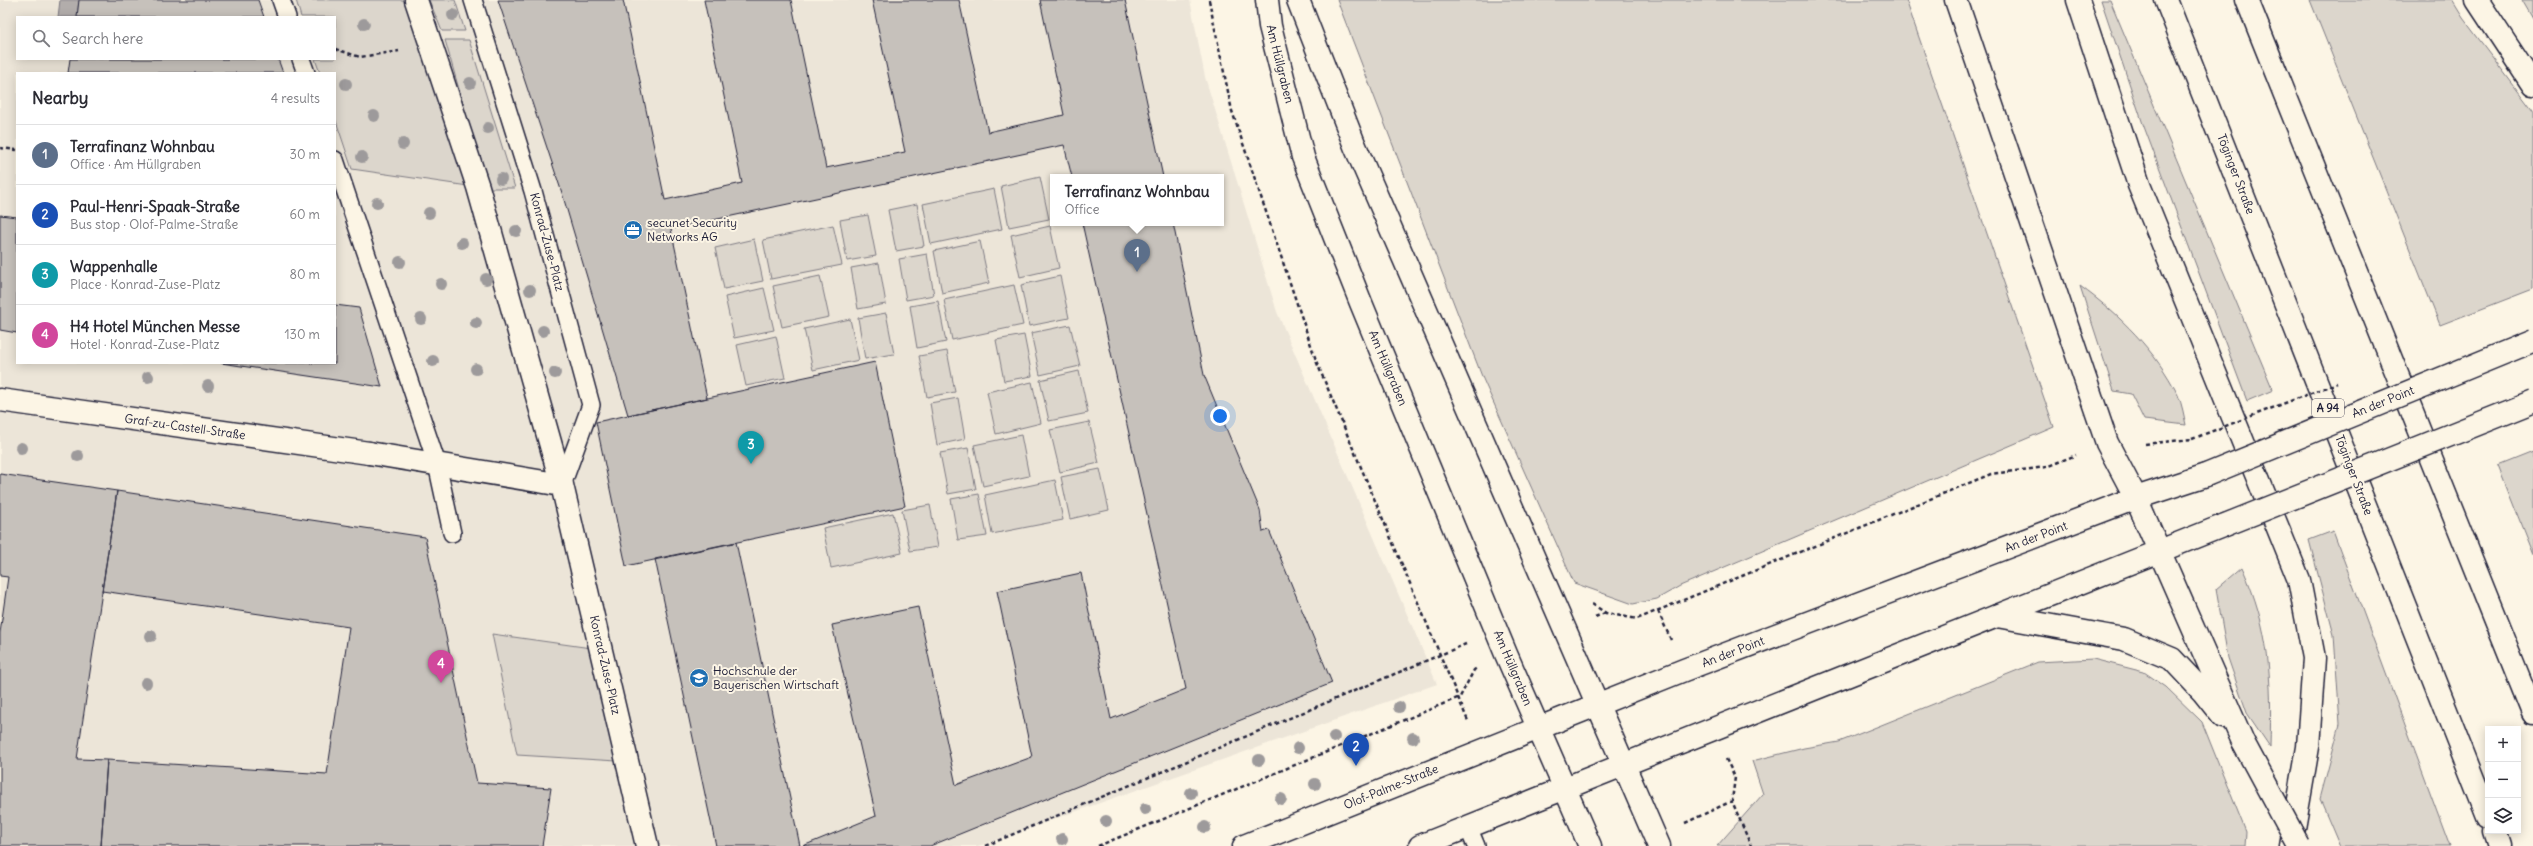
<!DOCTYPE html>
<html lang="en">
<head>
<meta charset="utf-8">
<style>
	:root { --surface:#fff; --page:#f7f7f7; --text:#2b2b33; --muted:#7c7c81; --line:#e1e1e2; --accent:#b45309 }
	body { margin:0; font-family:Delius,sans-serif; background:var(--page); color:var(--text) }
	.controls { position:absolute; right:12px; bottom:12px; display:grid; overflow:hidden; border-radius:0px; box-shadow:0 2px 10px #0003 }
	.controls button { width:36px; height:36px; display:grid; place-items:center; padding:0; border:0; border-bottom:1px solid var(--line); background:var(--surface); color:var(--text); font:20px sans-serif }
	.you { position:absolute; left:1220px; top:416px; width:14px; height:14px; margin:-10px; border:3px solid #fff; border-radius:50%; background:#1a73e8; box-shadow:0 0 0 6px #1a73e833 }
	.badge { display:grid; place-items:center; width:26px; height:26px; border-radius:50%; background:var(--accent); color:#fff; font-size:13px; font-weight:700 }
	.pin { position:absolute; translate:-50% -33px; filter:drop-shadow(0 1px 2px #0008) }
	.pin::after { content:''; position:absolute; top:21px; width:14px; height:12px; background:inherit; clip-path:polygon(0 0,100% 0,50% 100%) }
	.popup { position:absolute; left:1050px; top:174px; width:174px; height:52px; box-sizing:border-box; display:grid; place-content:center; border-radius:0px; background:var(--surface); filter:drop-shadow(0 1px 3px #0005); font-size:13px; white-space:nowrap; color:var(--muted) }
	.popup b { font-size:15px; color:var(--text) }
	.popup::after { content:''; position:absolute; left:50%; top:100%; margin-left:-8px; border:8px solid transparent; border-top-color:var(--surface) }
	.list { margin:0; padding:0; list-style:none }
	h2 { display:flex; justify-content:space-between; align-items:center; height:52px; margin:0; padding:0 16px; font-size:17px }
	h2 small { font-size:13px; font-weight:400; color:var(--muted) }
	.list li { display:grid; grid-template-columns:26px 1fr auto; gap:12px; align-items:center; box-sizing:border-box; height:60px; padding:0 16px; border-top:1px solid var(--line) }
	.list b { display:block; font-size:15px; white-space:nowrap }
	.list p { margin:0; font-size:13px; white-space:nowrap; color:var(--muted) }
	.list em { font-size:13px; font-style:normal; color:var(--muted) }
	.icon { flex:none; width:22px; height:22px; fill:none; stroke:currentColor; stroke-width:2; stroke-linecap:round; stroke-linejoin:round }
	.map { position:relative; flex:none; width:2533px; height:846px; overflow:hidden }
	.search { position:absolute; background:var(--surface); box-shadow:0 2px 10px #0003; left:16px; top:16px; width:320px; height:44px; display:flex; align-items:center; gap:10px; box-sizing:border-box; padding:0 14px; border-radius:0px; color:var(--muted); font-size:15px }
	.panel { position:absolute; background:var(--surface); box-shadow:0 2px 10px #0003; left:16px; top:72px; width:320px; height:292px; border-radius:0px }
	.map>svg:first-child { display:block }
	.built { fill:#ece5d8; fill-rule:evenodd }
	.green { fill:#dcd6cc; stroke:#7f7c84 }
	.water { fill:#b2adab; stroke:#78757e }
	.building { fill:#c6c1bb; stroke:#22223b }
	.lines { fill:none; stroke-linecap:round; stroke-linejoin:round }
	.service-casing { stroke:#22223b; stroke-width:20 }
	.pedestrian-casing { stroke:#22223b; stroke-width:25 }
	.minor-casing { stroke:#22223b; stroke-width:25 }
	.secondary-casing { stroke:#22223b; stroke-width:25 }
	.motorway-casing { stroke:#22223b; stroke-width:25 }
	.path { stroke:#22223b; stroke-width:2.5; stroke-dasharray:4 3; stroke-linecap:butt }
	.service { stroke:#fcf5e5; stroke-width:17 }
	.pedestrian { stroke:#fcf5e5; stroke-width:22 }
	.minor { stroke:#fcf5e5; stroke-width:22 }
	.secondary { stroke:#fcf5e5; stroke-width:22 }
	.motorway { stroke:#fcf5e5; stroke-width:22 }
	.secondary-bridge-casing { stroke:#22223b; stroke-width:25; stroke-linecap:butt }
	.motorway-bridge-casing { stroke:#22223b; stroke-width:25; stroke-linecap:butt }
	.path-bridge { stroke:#22223b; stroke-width:2.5; stroke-dasharray:4 3; stroke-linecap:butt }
	.secondary-bridge { stroke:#fcf5e5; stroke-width:22 }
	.motorway-bridge { stroke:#fcf5e5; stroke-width:22 }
	.tree { fill:#9d9a9b }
	.labels { text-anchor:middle; stroke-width:4; stroke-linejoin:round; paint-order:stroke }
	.shield { fill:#fcf5e5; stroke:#63616e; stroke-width:1 }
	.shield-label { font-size:11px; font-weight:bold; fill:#22223b }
	.street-label { font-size:12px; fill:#22223b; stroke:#fcf5e5 }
	.poi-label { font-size:12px; fill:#22223b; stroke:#fcf5e5; text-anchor:start }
</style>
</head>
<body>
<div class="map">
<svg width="2533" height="846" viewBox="0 0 2533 846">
	<rect width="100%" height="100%" fill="#fcf5e5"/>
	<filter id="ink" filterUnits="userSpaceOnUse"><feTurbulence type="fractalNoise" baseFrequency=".025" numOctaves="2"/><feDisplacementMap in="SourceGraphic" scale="8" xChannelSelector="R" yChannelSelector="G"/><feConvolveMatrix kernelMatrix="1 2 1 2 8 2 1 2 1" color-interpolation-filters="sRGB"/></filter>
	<g filter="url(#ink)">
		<path class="built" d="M0 0H1190L1205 77 1277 312 1437 684 978 846H0ZM17 17H335V59H17ZM17 73H335V363H17ZM1053 177H1221V223H1053Z"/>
		<path class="green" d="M296 0H406L468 186 352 169 335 118V73H320L315 59H335V17H301Z
			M429 0H455L465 31H442Z
			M1337 0H1906L2054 427 1680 586 1657 599 1633 604 1574 583 1483 379Z
			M2101 0H2110L2273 390 2247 401 2143 124Z
			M2310 0H2452L2463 18 2533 111V289L2440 325Z
			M2522 0H2533V19Z
			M445 40H469L515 188H487Z
			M1040 177 1049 219 1009 227 1001 186Z
			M994 189 1002 229 931 244 923 204Z
			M917 204 924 246 896 251 888 210Z
			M868 215 876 256 847 261 840 220Z
			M833 225 842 265 771 279 763 240Z
			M1050 226 1059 268 1020 277 1011 235Z
			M754 239 763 281 724 289 715 248Z
			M980 241 989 283 942 293 934 251Z
			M927 254 934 295 906 300 899 259Z
			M879 263 886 304 858 309 851 268Z
			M820 276 829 317 782 327 773 286Z
			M1060 276 1069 318 1029 326 1021 285Z
			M1014 285 1023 325 952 340 944 300Z
			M2080 286C2120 315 2156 351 2178 395 2182 404 2184 416 2186 425L2144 420 2131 394 2114 391Z
			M764 288 774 330 734 338 725 297Z
			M938 301 946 342 917 348 910 306Z
			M886 313 894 354 865 359 858 318Z
			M850 319 859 360 813 370 804 329Z
			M1070 325 1080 366 1040 375 1031 333Z
			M1024 335 1032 376 1004 381 996 340Z
			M776 336 785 378 746 386 737 345Z
			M947 351 955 392 927 397 919 356Z
			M1079 371 1088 413 1049 421 1040 380Z
			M1032 382 1041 423 996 434 987 392Z
			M958 398 965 439 937 445 930 403Z
			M1089 422 1099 463 1060 472 1050 430Z
			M1021 435 1029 476 983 486 974 445Z
			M968 448 976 489 948 494 940 453Z
			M2533 452V554L2498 466Z
			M1100 469 1109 510 1070 519 1061 477Z
			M1055 480 1063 520 992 534 985 495Z
			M979 494 987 536 958 540 951 499Z
			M930 505 938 547 910 551 902 510Z
			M893 513 902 553 831 568 823 528Z
			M2333 531 2450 846H2340L2320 799 2340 724 2334 635 2309 540Z
			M2242 567C2270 629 2272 680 2270 747L2247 713 2228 658 2216 589Z
			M492 634 591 648 617 761 517 755Z
			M2093 659 2144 672 2166 687 2202 722 2246 832 2245 846H1717L1763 794 1752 761 1804 748 1839 742 2038 662Z"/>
		<path class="water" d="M60 0H79L77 17H58Z"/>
		<path class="building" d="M79 0H258L264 17H77Z
			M498 0H623L665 200 742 183 704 0H791L826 168 905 152 872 0H959L988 132 1064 115 1040 0H1125L1163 177H1072L1064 145 671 229 707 398 628 415 562 193Z
			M70 59H278L283 73H68Z
			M0 215 17 217V333L0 330Z
			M1082 223H1173L1204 375 1260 510 1263 532 1269 530 1332 683 930 846H803L876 816 832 625 918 607 956 785 1032 757 997 591 1081 573 1111 719 1186 689Z
			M335 305 359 308 382 387 221 363H335Z
			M875 362 905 506 626 566 596 422Z
			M0 474 117 491 77 759 107 760 101 846H0V633L8 577 0 576Z
			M117 491 425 537 477 783 551 788 542 846H101L107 760 327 774 349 627 102 591Z
			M736 542 800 846H716L655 559Z"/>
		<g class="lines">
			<defs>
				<path id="service" d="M281 0 287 17
					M473 0 533 191 591 405 562 485
					M301 59 306 73
					M335 160 437 464 452 533
					M1468 827 1476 846"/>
				<path id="pedestrian" d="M416 0 478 187 562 485 647 846
					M369 453 562 485"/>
				<path id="minor" d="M0 400 369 453"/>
				<path id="secondary" d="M1267 0 1270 26 1303 157 1361 303 1506 654 1590 846
					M1298 0 1355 146 1659 846
					M1244 846 1684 670 2136 498 2206 475
					M1420 846 2225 525"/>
				<path id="motorway" d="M1956 0 2107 443 2136 498 2244 744
					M2078 0 2139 185 2299 580 2314 658 2308 747 2291 846
					M2166 0 2488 817
					M2247 0 2533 713
					M2477 0 2533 85
					M1997 616 2124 639 2172 659 2203 692 2223 717
					M2494 831 2499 846"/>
			</defs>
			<use href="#service" class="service-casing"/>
			<use href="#pedestrian" class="pedestrian-casing"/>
			<use href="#minor" class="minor-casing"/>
			<use href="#secondary" class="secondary-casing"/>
			<use href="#motorway" class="motorway-casing"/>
			<path class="path" d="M1209 0 1232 111 1317 363 1468 721
				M335 49 360 57 399 51
				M0 148 17 150
				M2145 444 2192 439
				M1592 604 1606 613 1637 619 1991 474 2046 467 2076 455
				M1658 611 1671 640
				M1595 617 1605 613
				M1726 759 1735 777 1732 801 1751 846
				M1685 823 1732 801
				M985 846 1466 644
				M1098 846 1460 697 1474 670 1477 668"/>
			<use href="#service" class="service"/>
			<use href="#pedestrian" class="pedestrian"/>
			<use href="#minor" class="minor"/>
			<use href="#secondary" class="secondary"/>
			<use href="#motorway" class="motorway"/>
			<defs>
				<path id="secondary-bridge" d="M2206 475 2533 341
					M2225 525 2533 402"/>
				<path id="motorway-bridge" d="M2244 744 2299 846"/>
			</defs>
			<use href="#secondary-bridge" class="secondary-bridge-casing"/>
			<use href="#motorway-bridge" class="motorway-bridge-casing"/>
			<path class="path-bridge" d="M2192 439 2337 383"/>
			<use href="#secondary-bridge" class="secondary-bridge"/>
			<use href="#motorway-bridge" class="motorway-bridge"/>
		</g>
		<g class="tree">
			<circle cx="453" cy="15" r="6"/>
			<circle cx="364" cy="24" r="6"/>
			<circle cx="470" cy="83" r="6"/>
			<circle cx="346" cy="84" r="6"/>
			<circle cx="374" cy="116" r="6"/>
			<circle cx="488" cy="128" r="6"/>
			<circle cx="403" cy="144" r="6"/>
			<circle cx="362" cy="157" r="6"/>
			<circle cx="501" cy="179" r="6"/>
			<circle cx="377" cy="203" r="6"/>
			<circle cx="429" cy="213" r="6"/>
			<circle cx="516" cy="231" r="6"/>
			<circle cx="462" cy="243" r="6"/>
			<circle cx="400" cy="262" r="6"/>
			<circle cx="486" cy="279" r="6"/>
			<circle cx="441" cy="284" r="6"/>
			<circle cx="530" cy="290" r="6"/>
			<circle cx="421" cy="319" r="6"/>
			<circle cx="476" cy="323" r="6"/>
			<circle cx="543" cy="331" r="6"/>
			<circle cx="433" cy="361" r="6"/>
			<circle cx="476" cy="369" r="6"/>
			<circle cx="555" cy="373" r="6"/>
			<circle cx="148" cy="377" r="6"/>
			<circle cx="208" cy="386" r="6"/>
			<circle cx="21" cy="448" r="6"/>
			<circle cx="78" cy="456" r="6"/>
			<circle cx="151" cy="636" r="6"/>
			<circle cx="146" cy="683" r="6"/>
			<circle cx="1399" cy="707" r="6"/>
			<circle cx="1334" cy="737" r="6"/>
			<circle cx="1413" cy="738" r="6"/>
			<circle cx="1298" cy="748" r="6"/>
			<circle cx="1259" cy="760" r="6"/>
			<circle cx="1315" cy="784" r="6"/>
			<circle cx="1191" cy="793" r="6"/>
			<circle cx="1281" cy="799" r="6"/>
			<circle cx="1145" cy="809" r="6"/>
			<circle cx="1106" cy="821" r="6"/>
			<circle cx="1205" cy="827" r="6"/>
			<circle cx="1062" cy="839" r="6"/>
		</g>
	</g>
	<defs>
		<symbol id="office-disc" viewBox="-11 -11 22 22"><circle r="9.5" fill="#1f6fb2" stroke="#fcf5e5"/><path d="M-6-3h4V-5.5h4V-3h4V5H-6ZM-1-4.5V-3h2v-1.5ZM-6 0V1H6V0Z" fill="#fff"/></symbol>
		<symbol id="university-disc" viewBox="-11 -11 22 22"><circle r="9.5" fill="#1f6fb2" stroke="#fcf5e5"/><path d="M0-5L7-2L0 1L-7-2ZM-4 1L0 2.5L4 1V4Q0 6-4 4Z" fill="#fff"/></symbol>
	</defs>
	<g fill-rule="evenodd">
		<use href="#office-disc" x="622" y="219" width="22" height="22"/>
		<use href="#university-disc" x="688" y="667" width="22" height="22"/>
	</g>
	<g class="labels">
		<rect class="shield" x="2312" y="399" width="32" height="18" rx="3"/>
		<g class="shield-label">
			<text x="2328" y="412">A 94</text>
		</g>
		<g class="street-label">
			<text transform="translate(1280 64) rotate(76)" y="4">Am Hüllgraben</text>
			<text transform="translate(2236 174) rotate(69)" y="4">Töginger Straße</text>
			<text transform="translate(547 242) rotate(75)" y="4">Konrad-Zuse-Platz</text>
			<text transform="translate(1388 368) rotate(67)" y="4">Am Hüllgraben</text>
			<text transform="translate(2383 402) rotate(-22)" y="4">An der Point</text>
			<text transform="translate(185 427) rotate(8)" y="4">Graf-zu-Castell-Straße</text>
			<text transform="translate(2354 475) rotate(69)" y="4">Töginger Straße</text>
			<text transform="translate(2036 537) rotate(-21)" y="4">An der Point</text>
			<text transform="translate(1733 652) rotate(-21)" y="4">An der Point</text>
			<text transform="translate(605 665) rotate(77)" y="4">Konrad-Zuse-Platz</text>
			<text transform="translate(1513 668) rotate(67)" y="4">Am Hüllgraben</text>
			<text transform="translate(1391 787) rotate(-22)" y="4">Olof-Palme-Straße</text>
		</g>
		<g class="poi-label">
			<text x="647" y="227">secunet Security<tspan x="647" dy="14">Networks AG</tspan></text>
			<text x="713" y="675">Hochschule der<tspan x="713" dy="14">Bayerischen Wirtschaft</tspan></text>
		</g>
	</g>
</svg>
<div class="controls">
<button>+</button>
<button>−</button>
<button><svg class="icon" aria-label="layers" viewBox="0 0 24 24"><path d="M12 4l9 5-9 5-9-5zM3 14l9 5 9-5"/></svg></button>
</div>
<div class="you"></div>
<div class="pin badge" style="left:1137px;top:272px;background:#5c6f8a">1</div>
<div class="popup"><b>Terrafinanz Wohnbau</b>Office</div>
<div class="pin badge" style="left:1356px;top:766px;background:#1a4fb4">2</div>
<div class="pin badge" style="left:751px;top:464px;background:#0f9aa8">3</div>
<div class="pin badge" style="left:441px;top:683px;background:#d1479c">4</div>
<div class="search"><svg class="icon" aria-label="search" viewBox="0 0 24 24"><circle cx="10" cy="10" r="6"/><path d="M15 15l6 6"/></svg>Search here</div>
<section class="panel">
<h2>Nearby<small>4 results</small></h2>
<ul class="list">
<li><span class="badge" style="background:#5c6f8a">1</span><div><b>Terrafinanz Wohnbau</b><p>Office · Am Hüllgraben</p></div><em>30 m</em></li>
<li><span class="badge" style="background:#1a4fb4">2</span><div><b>Paul-Henri-Spaak-Straße</b><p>Bus stop · Olof-Palme-Straße</p></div><em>60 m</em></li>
<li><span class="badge" style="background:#0f9aa8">3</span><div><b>Wappenhalle</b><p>Place · Konrad-Zuse-Platz</p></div><em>80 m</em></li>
<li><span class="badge" style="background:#d1479c">4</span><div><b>H4 Hotel München Messe</b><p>Hotel · Konrad-Zuse-Platz</p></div><em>130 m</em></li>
</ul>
</section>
</div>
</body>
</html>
